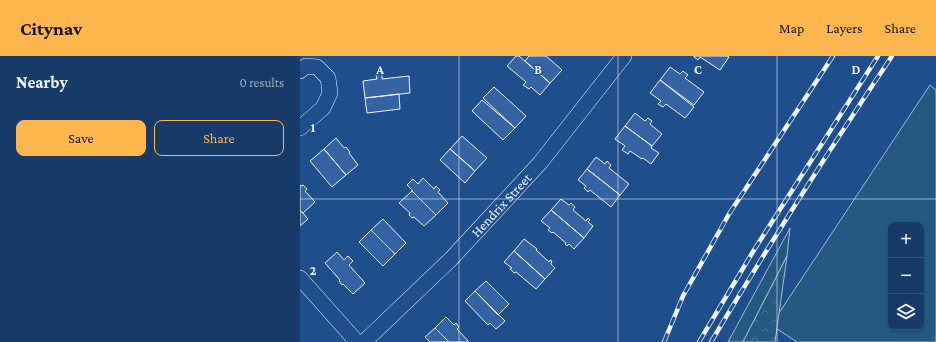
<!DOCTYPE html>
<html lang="en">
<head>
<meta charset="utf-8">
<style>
	:root { --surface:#173a69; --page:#244571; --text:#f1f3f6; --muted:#9eadc0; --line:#36547d; --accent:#ffb74d }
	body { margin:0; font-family:"Crimson Pro",serif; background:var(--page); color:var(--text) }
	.controls { position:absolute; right:12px; bottom:12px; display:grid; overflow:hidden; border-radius:8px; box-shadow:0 2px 6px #0003 }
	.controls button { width:36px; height:36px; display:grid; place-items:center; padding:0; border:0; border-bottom:1px solid var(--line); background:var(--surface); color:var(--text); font:20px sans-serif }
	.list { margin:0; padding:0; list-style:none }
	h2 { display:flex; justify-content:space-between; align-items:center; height:52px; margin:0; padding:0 16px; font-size:17px }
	h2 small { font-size:13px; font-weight:400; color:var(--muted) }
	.actions { display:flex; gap:8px; padding:12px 16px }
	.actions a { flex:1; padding:9px 0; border:1px solid var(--accent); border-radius:8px; text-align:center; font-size:14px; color:var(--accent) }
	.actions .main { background:var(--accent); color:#111 }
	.icon { flex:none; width:22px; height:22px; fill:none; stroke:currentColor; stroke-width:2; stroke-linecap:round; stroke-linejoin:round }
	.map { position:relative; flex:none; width:636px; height:286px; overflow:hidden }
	header { display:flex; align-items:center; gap:24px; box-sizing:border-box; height:56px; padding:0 20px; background:var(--accent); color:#111 }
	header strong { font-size:19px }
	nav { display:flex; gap:22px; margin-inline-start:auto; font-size:14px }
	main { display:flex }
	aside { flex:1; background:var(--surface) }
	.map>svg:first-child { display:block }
	.grass { fill:#245a82; stroke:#a8bbd7; fill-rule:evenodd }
	.forest { fill:url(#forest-crowns); stroke:#a8bbd7 }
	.building { fill:#3563a3; stroke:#f2f6ff }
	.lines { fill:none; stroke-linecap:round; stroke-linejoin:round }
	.minor-casing { stroke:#f2f6ff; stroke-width:16 }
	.minor { stroke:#1f4e8c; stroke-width:15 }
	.rail-casing { stroke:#f2f6ff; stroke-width:4.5 }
	.rail { stroke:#1f4e8c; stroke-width:3; stroke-dasharray:9; stroke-linecap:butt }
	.grid { fill:none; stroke:#f2f6ff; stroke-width:1; stroke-opacity:0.55 }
	.labels { text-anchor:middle; stroke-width:3; stroke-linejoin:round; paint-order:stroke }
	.street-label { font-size:14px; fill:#f2f6ff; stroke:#1f4e8c }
	.grid-label { font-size:13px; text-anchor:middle; font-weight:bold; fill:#f2f6ff; stroke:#1f4e8c; stroke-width:3; stroke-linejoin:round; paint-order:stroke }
</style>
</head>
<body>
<header>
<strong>Citynav</strong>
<nav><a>Map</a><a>Layers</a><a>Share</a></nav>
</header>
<main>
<aside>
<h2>Nearby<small>0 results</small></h2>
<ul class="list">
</ul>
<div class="actions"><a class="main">Save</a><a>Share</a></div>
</aside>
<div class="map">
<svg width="636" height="286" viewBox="0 0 636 286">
	<defs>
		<pattern id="forest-crowns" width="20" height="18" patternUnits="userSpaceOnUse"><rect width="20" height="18" fill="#245a82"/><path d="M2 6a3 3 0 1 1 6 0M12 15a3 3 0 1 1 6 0" fill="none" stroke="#447295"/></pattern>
	</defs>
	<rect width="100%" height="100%" fill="#1f4e8c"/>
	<path class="grass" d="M630 29 636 34V286H497L471 269ZM591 169H621V271H591Z
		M490 172 487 200 443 286H428Z"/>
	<path class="forest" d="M487 200 475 286H443Z"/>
	<path class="building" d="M216 0H219L250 27 240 39 231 31 229 33 223 29 226 26 207 10Z
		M229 0H246L262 14 250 27 225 5Z
		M394 0H427L429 1 420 14 400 1 398 4 394 1Z
		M370 11 380 18 383 15 388 19 385 22 404 36 394 49 360 24Z
		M82 18V23L109 20 110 37 65 42 63 25 77 23 76 19Z
		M360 24 394 51 385 62 366 48 363 51 358 48 361 45 350 37Z
		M194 31 226 60 215 72 183 42Z
		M99 38 100 53 67 57 65 42Z
		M182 44 215 72 203 84 172 55Z
		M335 57 345 65 348 62 352 65 350 68 362 78 352 90 325 70Z
		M325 70 352 90 351 92 359 97 351 108 343 102 342 103 330 95 328 98 322 94 325 90 315 83Z
		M162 80 187 102 175 115 150 93Z
		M36 82 44 92 46 91 50 96 49 97 58 109 46 119 24 93Z
		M24 93 46 119 32 131 10 105Z
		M150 93 175 115 165 127 140 104Z
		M296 101 305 108 307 105 311 109 309 112 329 128 320 139 287 113Z
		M287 113 320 139 311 151 290 134 288 136 284 132 286 130 278 124Z
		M123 122 134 133 136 130 140 134 138 136 148 147 136 159 112 135V134L107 129 113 123 118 128Z
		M0 129 1 130 3 129 7 133 5 135 15 146 3 157 0 154Z
		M112 135 136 159 124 170 114 161 112 162 109 159 110 157 99 147Z
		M261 143 269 149 271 147 275 151 273 154 286 165 288 162 290 164 288 166 293 170 284 182 251 154Z
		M0 154 8 163 0 170Z
		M251 154 284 182 274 193 269 188 267 190 265 188 266 187 253 176 252 177 248 174 250 172 241 165Z
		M83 163 106 187 95 198 71 174Z
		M71 174 95 198 83 210 59 186Z
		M224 183 237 193 236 194 249 206 250 204 252 205 251 208 255 212 245 223 214 195Z
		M214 195 245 223 236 233 216 216 214 217 210 213 212 212 204 206Z
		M37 196 44 204 48 200 53 205 49 209 65 227 53 238 43 228 42 229 39 225 40 224 25 207Z
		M186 225 209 248 198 259 175 235Z
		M175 235 205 265 196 273 190 267 188 269 165 245Z
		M146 261 154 269 156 267 159 271 157 273 169 286H149L135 272Z
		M135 272 149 286H130L125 281Z"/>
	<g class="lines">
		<defs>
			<g id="minor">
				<path d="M0 15 6 10 17 11 28 22 30 37 23 52 0 72"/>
				<path d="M0 222 57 286"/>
				<path id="s1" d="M64 286 151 203 240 107 324 0"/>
			</g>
		</defs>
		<use href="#minor" class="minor-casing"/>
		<use href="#minor" class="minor"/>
		<defs>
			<path id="rail" d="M364 286 383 240 429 158 533 0
				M399 286 454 194 578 0
				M411 286C469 189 529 94 592 0"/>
		</defs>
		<use href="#rail" class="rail-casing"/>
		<use href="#rail" class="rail"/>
	</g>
	<path class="grid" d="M159 0V286M318 0V286M477 0V286M0 143H636"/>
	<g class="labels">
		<g class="street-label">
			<text dy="5" stroke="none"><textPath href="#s1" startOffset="194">Hendrix Street</textPath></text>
		</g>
	</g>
	<g class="grid-label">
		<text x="80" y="18">A</text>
		<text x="238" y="18">B</text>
		<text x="398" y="18">C</text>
		<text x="556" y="18">D</text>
		<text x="13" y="76">1</text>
		<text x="13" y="219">2</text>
	</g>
</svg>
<div class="controls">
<button>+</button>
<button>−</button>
<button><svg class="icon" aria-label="layers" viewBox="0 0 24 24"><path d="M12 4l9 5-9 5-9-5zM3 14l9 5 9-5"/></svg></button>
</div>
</div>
</main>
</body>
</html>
